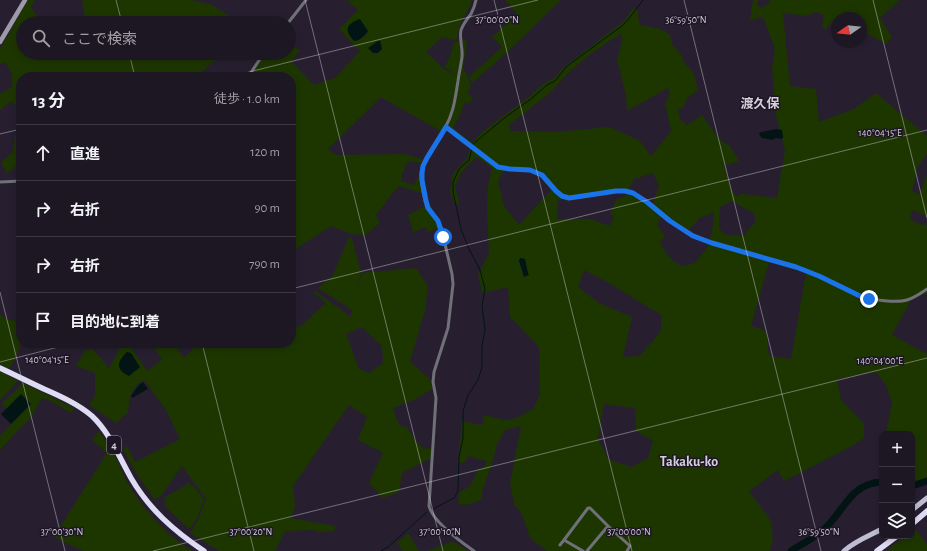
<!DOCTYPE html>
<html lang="ja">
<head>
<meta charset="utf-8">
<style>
	:root { --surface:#1d1724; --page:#2a2431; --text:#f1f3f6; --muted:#a09fa6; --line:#3b3641 }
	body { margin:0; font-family:"Alegreya Sans","Noto Sans JP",sans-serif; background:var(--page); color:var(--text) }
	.controls { position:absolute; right:12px; bottom:12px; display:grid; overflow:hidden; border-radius:8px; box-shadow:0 2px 6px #0003 }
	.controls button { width:36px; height:36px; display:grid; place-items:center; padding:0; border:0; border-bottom:1px solid var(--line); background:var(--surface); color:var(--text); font:20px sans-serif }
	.compass { position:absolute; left:831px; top:12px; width:36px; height:36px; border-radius:50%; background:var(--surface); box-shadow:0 2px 6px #0003; rotate:256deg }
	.stop { position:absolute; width:12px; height:12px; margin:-9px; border:3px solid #1a73e8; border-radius:50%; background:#fff }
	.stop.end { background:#1a73e8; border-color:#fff; box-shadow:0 1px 4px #0008 }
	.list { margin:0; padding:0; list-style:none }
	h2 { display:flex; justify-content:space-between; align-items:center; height:52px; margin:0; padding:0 16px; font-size:17px }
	h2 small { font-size:13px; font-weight:400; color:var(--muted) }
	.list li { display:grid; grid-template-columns:26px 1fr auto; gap:12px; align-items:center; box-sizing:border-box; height:56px; padding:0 16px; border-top:1px solid var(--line) }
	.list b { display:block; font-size:15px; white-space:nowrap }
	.list em { font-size:13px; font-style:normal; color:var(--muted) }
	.icon { flex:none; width:22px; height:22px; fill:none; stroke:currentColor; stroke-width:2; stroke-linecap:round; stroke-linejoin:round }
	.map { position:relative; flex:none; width:927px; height:551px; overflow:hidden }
	.search { position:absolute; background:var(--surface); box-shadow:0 2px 6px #0003; left:16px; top:16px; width:280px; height:44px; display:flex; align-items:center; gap:10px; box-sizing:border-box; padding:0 14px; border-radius:22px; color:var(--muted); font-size:15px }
	.panel { position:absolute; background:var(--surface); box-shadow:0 2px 6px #0003; left:16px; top:72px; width:280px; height:276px; border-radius:16px }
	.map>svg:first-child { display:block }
	.green { fill:#1d3600; fill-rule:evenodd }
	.water { fill:#031415 }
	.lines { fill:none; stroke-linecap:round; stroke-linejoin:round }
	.stream { stroke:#031415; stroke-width:1 }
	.river { stroke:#031415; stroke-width:7 }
	.street { stroke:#707079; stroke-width:3 }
	.secondary { stroke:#9c9baa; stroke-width:4.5 }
	.primary { stroke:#bebdd1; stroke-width:5 }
	.highway { stroke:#dddcf3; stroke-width:5.5 }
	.route { stroke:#1a73e8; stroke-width:5 }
	.ticks { fill:none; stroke:#d4d0da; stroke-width:1; stroke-opacity:0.45 }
	.labels { text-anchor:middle; stroke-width:3; stroke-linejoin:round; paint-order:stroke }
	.shield { fill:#1e1626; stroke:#9d98a4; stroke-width:1 }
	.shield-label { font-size:11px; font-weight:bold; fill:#d4d0da }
	.neighbourhood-label { font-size:13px; font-weight:bold; fill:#d4d0da; stroke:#1e1626 }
	.quarter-label { font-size:14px; font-weight:bold; fill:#d4d0da; stroke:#1e1626 }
	.ticks-label { font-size:10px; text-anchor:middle; fill:#d4d0da; stroke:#1e1626; stroke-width:3; stroke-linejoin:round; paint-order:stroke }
</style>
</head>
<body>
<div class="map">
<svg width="927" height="551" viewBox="0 0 927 551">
	<rect width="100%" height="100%" fill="#271f30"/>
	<path class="green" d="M28 0H35L31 7 42 23H23V53H219L214 61 201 73 198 77H21V161L18 160 15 167 6 174 5 168 2 166V161L12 153 20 110 11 101 0 110V94L12 87V74L5 62 0 64V49Z
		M82 0H191L210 4 240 22 239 23H86Z
		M347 0H471L470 6 459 26 457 39 454 40 442 37 426 52 444 69 457 77 445 67 451 54 453 43 467 39 463 69 467 75 471 87 468 92 473 99 468 104 465 102 460 115 453 128 472 143 480 134 503 116 529 97 543 84 554 78 566 65 623 22 634 7 638 11V16L640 25 661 29 670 35 672 44 681 54 684 63 693 72 698 90 687 98 684 106 678 110 680 119 687 125 702 115 720 140 730 146 739 161 724 166 731 189 736 196 742 194 777 198 785 151 776 115 772 68 775 48 763 17 750 20 753 0H758L757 5 760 8 769 4 770 0H900L880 18 892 37 887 44 861 31V18H837V19L835 18 826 29 822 28 824 15 816 12 806 16 783 13 790 86 816 89 819 122 854 109 876 93 927 136V154L918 166 912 191 919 195 927 175V216L913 210 909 219 919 224 927 225V293L911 300 892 335 927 354V478L914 482H912V434H886L892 402 886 385 876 372 837 379 841 400 864 424V438L850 447 784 481 778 470 749 491 771 521 773 541 770 551H547L530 538 522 514 514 504 510 483 521 426 505 430 497 444 494 457 482 492 481 500 466 505 458 504 460 492 470 486 478 470 485 467 486 461 468 456 464 463 458 462 461 432V421L482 425 484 415 504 420H508L519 417 534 408 540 394 539 347 510 317 508 287 482 293 481 287 478 275 489 253 487 211 488 185 492 168 477 157 462 171 455 186 459 203 455 205 450 192 453 173 467 158 470 148 446 130 451 112 445 127 442 132 381 97 328 149 336 155 405 154 422 159V163L408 161 402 174 401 181 414 185 418 177H420L422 193 399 186 388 199 376 215 380 223 365 235 351 234 331 226 291 252V77H250L266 53H289V44L300 50 291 61 314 85 335 78 360 51 339 29 358 10ZM621 34 622 40 617 59 626 96 627 111 668 88 670 95 665 103 671 131 651 156 640 141 609 127 556 132 511 131 509 125 552 91 568 73 588 56 606 43ZM504 169 530 172 541 178 551 190 519 225 504 206 498 181ZM653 173 659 186 651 208 640 198 629 194 616 200 610 214 614 216 610 226 590 219H557L558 200 568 199 629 189 634 179ZM732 201 755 214V222L743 236 726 235 719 229 720 207ZM714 212 712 233 706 249 695 263 684 266 679 265 668 256 660 243 665 236 657 225 662 216 686 233 700 218ZM769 262 806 273 791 359 769 356 766 331 751 326ZM584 270 609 283 661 315V331L640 356 623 357 632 317 599 303 578 287ZM604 404 635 408 636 431 653 441 648 458 632 467 609 460 598 439Z
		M505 0H561L504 55 472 83 469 77 502 47 492 37 517 14Z
		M425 206 436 222 439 228 428 232 426 227 413 232 408 215Z
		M349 237 352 239 361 273 357 290 362 273 416 268 428 286 425 310 410 362 430 379 432 389 416 399 393 408 399 425 407 427 417 443 425 449 431 448V458L402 473 399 492 383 498 369 483 383 453 358 440 367 417 349 405 293 486 295 506 291 518 336 526 334 531 320 532 311 530 285 531 275 551H219L190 533 198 520 206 499 182 466 160 497 154 499 136 473 123 449 127 446 135 462 180 439 166 410 144 380C130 387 130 398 128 412L116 423 89 405 95 395V373L76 366 85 350 93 349 109 368 123 343H128L147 371 162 360 152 343H174L184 358 199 343H291V328L301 326 326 303 313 292 315 291 350 316V321L352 310 318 288 333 275ZM362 327 382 346 383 363 369 373 359 369 346 334Z
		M0 314 6 319 21 322C21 344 21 350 9 369L0 364Z
		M0 371 18 381 0 400Z
		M23 383 74 408 71 413 49 400 42 398 30 419 20 428 0 450V436L30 404 21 395 7 409 1 404Z
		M99 431C104 438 110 446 114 454 119 463 122 473 127 482 143 509 165 534 192 551H83L54 537 107 453 92 440Z
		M189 483C196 487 200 494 204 501L196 520 189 529 166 507 164 498Z
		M915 528 927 544V551H887L904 536H912V530Z
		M408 533 419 551H403L397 543Z
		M453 541 468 551H428Z"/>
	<path class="water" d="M360 19 368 31C365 36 359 41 354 41 344 30 346 24 360 19Z
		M378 41H380L381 44 382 49 378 53H373L368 48Z
		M777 129 782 130 783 138 781 139 776 138 772 140 762 138 760 136 759 133 761 132Z
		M520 258 525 259 528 273 529 275 524 277 519 261Z
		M127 352 131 353 140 367 139 368 129 376C115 369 117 362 127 352Z
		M143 382 148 389 132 398 131 396 138 386Z
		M21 394 31 404 11 424 1 414Z"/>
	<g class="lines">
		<path class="stream" d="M433 509 454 498 456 495 458 490 459 457 463 438V411L468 395 478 380 482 367V346L485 330 482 306 485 289 480 270 468 247 461 229 453 192V182L459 169 469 160 473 144 503 119 532 98 547 85 555 81 567 66 622 26 631 16 643 0
			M381 551 388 547 427 512"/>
		<path class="river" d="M912 486 927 481
			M791 551C801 544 813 539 822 531 844 513 849 483 882 482"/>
		<path class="street" d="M288 23 306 0
			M248 77 264 53
			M446 127 498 167 510 169 530 170 542 175 556 191 562 196 569 198 576 197 616 191H625L633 193 647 202 670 221 693 235 712 243 796 267 819 276 862 297C872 300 897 303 907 300 914 298 921 293 927 289
			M0 182 21 181
			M560 545 564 540
			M474 551C461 542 433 522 429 506L436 398 433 382 434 372 448 328 453 284 452 274 441 227C438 221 433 216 429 209 424 202 421 183 421 174 422 158 438 142 445 128 454 112 455 99 458 81 459 73 461 65 462 57 463 48 459 38 461 30 463 24 467 19 471 14 473 10 475 5 476 0
			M583 551 564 540 588 508H590L608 526 630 546 627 551
			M587 551 608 526"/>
		<path class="secondary" d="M0 42 25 0"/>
		<path class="primary" d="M912 510 927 498
			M844 551C855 541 869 536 882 529"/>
		<path class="highway" d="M0 368C15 375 29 382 44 389 60 396 78 404 92 416 110 433 119 457 131 478 149 509 174 531 204 551
			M912 524 927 511
			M877 551 897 536"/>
	</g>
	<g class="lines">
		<path class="route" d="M443 237 438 221 428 208 426 201 422 180V173L423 166 427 158 446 127 498 167 510 169 530 170 542 175 556 191 562 196 569 198 576 197 616 191H625L633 193 647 202 670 221 693 236 712 243 796 267 819 276 862 297 869 299"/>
	</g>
	<path class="ticks" d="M116 0 122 23M305 0 443 551M494 0 632 551M684 0 821 551M873 0 927 218M129 53 135 77M229 77 538 0M0 134 21 129M291 289 927 130M0 292 65 551M202 343 254 551M0 362 74 343M153 551 927 358"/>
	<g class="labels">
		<rect class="shield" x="107" y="436" width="14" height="18" rx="3"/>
		<g class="shield-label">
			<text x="114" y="449">4</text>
		</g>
		<g class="neighbourhood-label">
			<text x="760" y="108">渡久保</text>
		</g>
		<g class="quarter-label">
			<text x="689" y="466">Takaku-ko</text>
		</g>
	</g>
	<g class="ticks-label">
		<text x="686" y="23">36°59'50"N</text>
		<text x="497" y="23">37°00'00"N</text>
		<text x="880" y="136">140°04'15"E</text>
		<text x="47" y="363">140°04'15"E</text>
		<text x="880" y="364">140°04'00"E</text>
		<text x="62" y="535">37°00'30"N</text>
		<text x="251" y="535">37°00'20"N</text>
		<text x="440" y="535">37°00'10"N</text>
		<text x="629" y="535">37°00'00"N</text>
		<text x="819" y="535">36°59'50"N</text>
	</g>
</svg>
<div class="controls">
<button>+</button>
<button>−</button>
<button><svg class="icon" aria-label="layers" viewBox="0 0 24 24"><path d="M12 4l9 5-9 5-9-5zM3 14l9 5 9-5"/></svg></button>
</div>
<svg class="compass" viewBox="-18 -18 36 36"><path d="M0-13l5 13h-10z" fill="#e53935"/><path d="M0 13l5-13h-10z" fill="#a09fa6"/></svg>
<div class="stop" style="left:443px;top:237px"></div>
<div class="stop end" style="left:869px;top:299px"></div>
<div class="search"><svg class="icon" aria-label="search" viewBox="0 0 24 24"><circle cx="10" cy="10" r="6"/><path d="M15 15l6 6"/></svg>ここで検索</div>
<section class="panel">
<h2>13 分<small>徒歩 · 1.0 km</small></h2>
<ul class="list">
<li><svg class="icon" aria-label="ahead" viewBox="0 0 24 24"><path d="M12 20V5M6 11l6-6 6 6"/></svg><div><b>直進</b></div><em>120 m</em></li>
<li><svg class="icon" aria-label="right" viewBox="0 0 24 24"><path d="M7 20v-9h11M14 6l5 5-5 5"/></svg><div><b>右折</b></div><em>90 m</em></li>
<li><svg class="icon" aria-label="right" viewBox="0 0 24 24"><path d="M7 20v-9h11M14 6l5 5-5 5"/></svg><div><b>右折</b></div><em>790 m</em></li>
<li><svg class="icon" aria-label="arrive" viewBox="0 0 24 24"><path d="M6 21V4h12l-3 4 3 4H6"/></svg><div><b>目的地に到着</b></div></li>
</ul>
</section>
</div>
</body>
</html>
